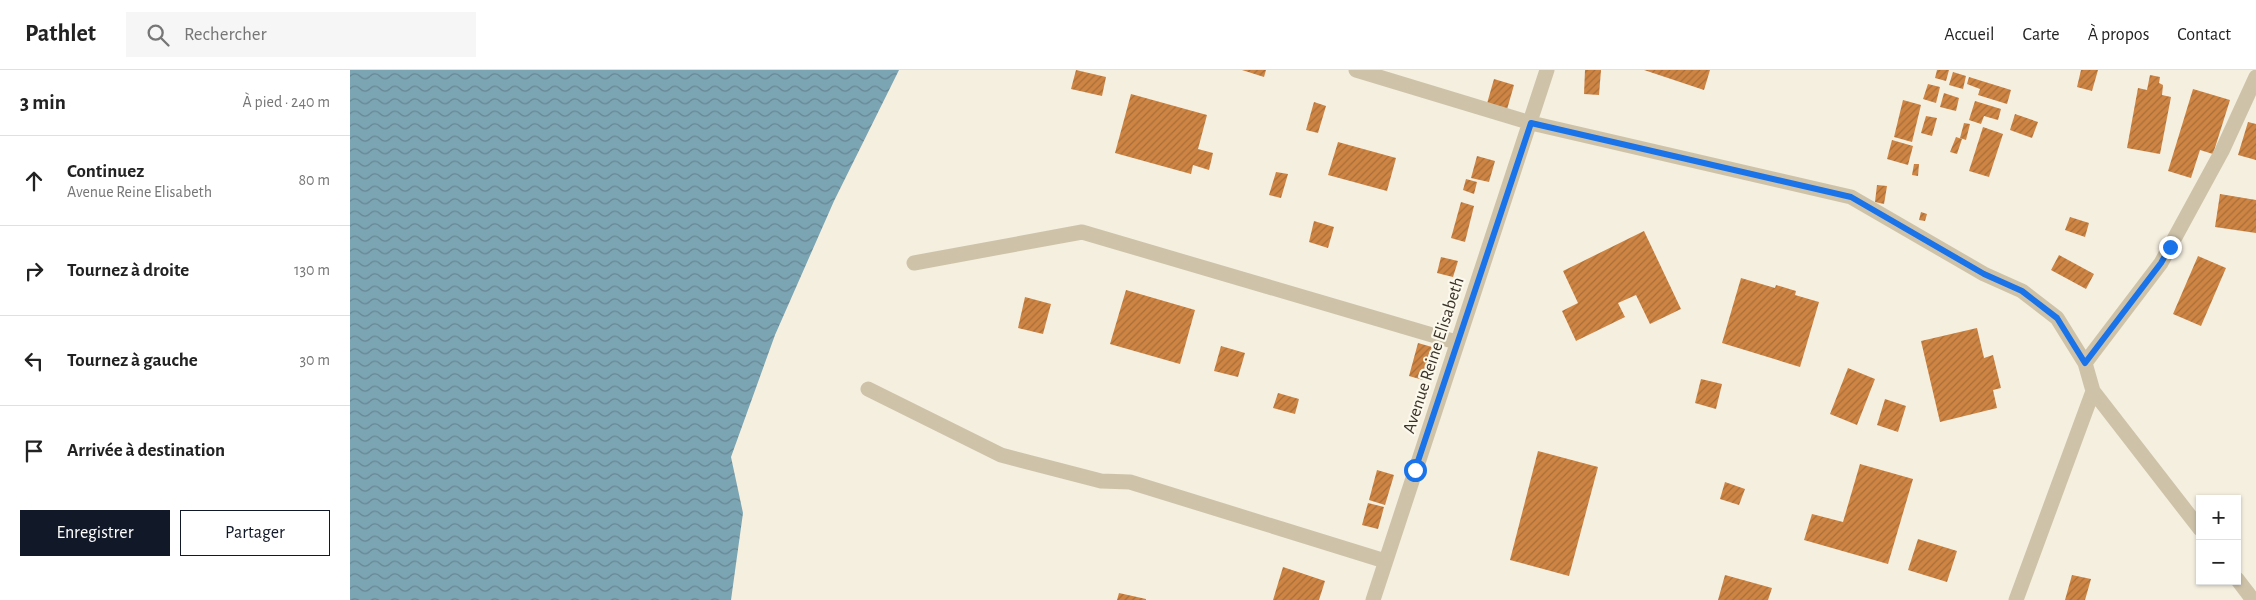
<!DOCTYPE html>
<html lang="fr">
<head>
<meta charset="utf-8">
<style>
	:root { --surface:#fff; --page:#f6f6f6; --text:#222; --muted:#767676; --line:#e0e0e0; --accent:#111827 }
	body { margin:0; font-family:"Alegreya Sans",sans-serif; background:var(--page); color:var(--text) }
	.controls { position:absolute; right:15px; bottom:15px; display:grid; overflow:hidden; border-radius:0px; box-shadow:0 1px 4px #0004 }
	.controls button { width:45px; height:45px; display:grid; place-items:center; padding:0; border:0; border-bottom:1px solid var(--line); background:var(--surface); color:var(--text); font:25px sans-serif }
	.stop { position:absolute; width:15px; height:15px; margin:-11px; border:4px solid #1a73e8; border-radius:50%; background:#fff }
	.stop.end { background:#1a73e8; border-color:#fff; box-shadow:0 1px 5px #0008 }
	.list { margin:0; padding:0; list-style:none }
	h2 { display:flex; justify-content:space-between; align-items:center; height:65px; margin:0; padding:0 20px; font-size:21px }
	h2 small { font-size:16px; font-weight:400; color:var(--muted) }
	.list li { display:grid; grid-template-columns:32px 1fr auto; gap:15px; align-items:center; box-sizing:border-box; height:90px; padding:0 20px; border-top:1px solid var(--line) }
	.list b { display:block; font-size:19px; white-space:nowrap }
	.list p { margin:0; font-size:16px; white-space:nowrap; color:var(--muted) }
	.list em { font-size:16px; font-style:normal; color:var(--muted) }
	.actions { display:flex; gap:10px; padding:15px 20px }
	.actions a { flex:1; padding:11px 0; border:1px solid var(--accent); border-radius:0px; text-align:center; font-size:18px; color:var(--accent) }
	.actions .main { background:var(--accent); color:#fff }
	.icon { flex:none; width:28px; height:28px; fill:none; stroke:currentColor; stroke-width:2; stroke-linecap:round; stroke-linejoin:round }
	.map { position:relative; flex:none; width:1906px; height:530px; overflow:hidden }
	header { display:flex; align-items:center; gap:30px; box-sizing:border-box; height:70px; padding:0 25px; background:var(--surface); border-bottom:1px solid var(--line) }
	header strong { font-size:24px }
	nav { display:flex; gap:28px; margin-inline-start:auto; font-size:18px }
	.search { width:350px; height:45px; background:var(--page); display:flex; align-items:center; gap:12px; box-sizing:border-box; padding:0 18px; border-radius:0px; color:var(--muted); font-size:19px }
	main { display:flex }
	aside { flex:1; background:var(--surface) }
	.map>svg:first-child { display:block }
	.water { fill:url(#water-waves) }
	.building { fill:url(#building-hatch) }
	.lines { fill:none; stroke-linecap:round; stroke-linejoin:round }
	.minor { stroke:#cec3a9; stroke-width:15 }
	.route { stroke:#1a73e8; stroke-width:6 }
	.labels { text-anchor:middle; stroke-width:4.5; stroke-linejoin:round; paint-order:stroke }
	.street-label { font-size:18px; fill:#3b332a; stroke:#fbf8ec }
</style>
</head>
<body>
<header>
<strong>Pathlet</strong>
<div class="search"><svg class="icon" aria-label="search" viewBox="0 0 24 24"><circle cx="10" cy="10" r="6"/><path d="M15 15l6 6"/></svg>Rechercher</div>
<nav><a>Accueil</a><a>Carte</a><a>À propos</a><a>Contact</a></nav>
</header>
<main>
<aside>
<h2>3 min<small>À pied · 240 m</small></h2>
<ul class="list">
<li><svg class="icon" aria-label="ahead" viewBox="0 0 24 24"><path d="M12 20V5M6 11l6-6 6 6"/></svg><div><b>Continuez</b><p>Avenue Reine Elisabeth</p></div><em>80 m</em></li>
<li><svg class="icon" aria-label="right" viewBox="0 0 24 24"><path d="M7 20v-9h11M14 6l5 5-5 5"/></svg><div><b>Tournez à droite</b></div><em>130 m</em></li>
<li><svg class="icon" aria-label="left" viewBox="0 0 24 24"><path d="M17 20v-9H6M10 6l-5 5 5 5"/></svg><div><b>Tournez à gauche</b></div><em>30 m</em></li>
<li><svg class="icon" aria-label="arrive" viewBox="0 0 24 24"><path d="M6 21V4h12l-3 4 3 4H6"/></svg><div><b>Arrivée à destination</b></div></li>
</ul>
<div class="actions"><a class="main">Enregistrer</a><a>Partager</a></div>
</aside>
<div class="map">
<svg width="1906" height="530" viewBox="0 0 1906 530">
	<defs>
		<pattern id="water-waves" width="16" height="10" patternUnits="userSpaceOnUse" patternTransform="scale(1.25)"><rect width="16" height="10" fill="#7ca5b4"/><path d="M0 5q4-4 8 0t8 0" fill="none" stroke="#678793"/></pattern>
		<pattern id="building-hatch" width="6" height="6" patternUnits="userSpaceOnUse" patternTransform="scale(1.25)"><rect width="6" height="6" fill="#ce8544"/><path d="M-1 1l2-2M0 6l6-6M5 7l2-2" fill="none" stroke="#a86d39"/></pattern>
	</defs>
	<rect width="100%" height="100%" fill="#f5efdf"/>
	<path class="water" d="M0 0H549L484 131 425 265 381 387 393 443 381 530H0Z"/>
	<path class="building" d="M726 0 756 7 752 26 721 19Z
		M892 0H916L914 7Z
		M1235 0H1251L1249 25 1234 24Z
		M1294 0H1360L1354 20Z
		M1587 0H1599L1596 11 1585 8Z
		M1731 0H1748L1742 21 1727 17Z
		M1603 2 1616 6 1613 19 1599 15Z
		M1800 5 1810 7 1809 13 1813 15 1812 25 1821 27 1810 84 1777 78 1788 18 1797 20Z
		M1619 7 1661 20 1657 34 1628 25 1630 19 1617 14Z
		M1144 9 1164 15 1156 43 1136 37Z
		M1578 14 1590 17 1586 33 1573 29Z
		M1843 19 1880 30 1863 84 1850 80 1841 108 1818 101Z
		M1594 23 1609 28 1606 41 1590 37Z
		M781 24 857 45 848 79 863 83 859 100 843 95 841 104 765 83Z
		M1553 30 1571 35 1562 72 1544 67Z
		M1625 31 1651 39 1648 50 1634 46 1631 54 1619 50Z
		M964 32 976 36 968 63 956 60Z
		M1665 44 1688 52 1682 68 1660 60Z
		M1576 46 1587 48 1582 66 1571 63Z
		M1898 52 1906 54V90L1888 85Z
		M1614 53 1620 54 1616 70 1610 68Z
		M1633 57 1653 64 1639 107 1619 101Z
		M1606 67 1612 69 1607 84 1600 82Z
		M1542 70 1563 76 1558 95 1537 89Z
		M988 72 1046 88 1037 121 978 105Z
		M1127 86 1145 91 1139 112 1121 108Z
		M1564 94H1569L1568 106 1562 105Z
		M926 102 938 104 931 128 919 125Z
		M1116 109 1127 112 1124 124 1113 120Z
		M1527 115 1537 116 1534 134 1525 132Z
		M1870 124 1906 130V163L1865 157Z
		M1111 132 1124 136 1115 172 1101 168Z
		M1571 142 1577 144 1575 151 1569 150Z
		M1720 147 1739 153 1735 167 1715 160Z
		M964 151 984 157 978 178 959 172Z
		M1294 161 1331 239 1300 254 1286 225 1268 233 1275 247 1226 271 1212 241 1228 233 1213 201Z
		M1709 185 1744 204 1736 219 1701 200Z
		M1848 186 1876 198 1851 256 1823 244Z
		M1091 187 1108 191 1103 207 1087 203Z
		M1391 208 1425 218 1426 215 1446 221 1445 225 1469 232 1450 297 1372 273Z
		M776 220 845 240 830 294 760 274Z
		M675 227 701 234 693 264 668 258Z
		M1627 258 1634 288 1643 285 1651 318 1643 320 1647 338 1590 352 1571 271Z
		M1068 273 1082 277 1073 310 1059 306Z
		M871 276 895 283 888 307 864 301Z
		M1498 298 1525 309 1507 355 1480 344Z
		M1351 309 1372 314 1366 339 1345 333Z
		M928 323 949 329 945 344 923 338Z
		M1535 329 1556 336 1548 362 1527 355Z
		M1188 381 1248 397 1219 506 1160 490Z
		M1510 394 1563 409 1538 494 1454 470 1462 444 1493 452Z
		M1027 400 1044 405 1035 435 1019 430Z
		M1375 412 1395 419 1389 435 1370 429Z
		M1018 433 1034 437 1028 459 1012 455Z
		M1568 469 1607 481 1597 512 1558 500Z
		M933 497 975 511 969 530H923Z
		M1375 505 1422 518 1418 530H1368Z
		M1722 505 1741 509 1735 530H1715Z
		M769 523 796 529V530H767Z"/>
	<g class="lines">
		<path class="minor" d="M1006 0 1181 53 1501 127 1634 204 1672 221 1707 248 1735 293 1743 321 1850 459
			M564 193 732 162 1106 272
			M1735 293 1811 193 1872 81 1906 7
			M518 319 651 385 751 411 780 412 1035 491
			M1887 509 1903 530
			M1023 530 1197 0
			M1666 530 1743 321"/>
	</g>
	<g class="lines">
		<path class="route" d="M1065 400 1181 53 1501 127 1634 204 1672 221 1707 248 1735 293 1811 193 1820 177"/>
	</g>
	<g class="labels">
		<g class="street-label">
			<text transform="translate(1083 285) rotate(-72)" y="6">Avenue Reine Elisabeth</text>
		</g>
	</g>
</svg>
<div class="controls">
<button>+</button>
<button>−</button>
</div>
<div class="stop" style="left:1065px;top:400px"></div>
<div class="stop end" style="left:1820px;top:177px"></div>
</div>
</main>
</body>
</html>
